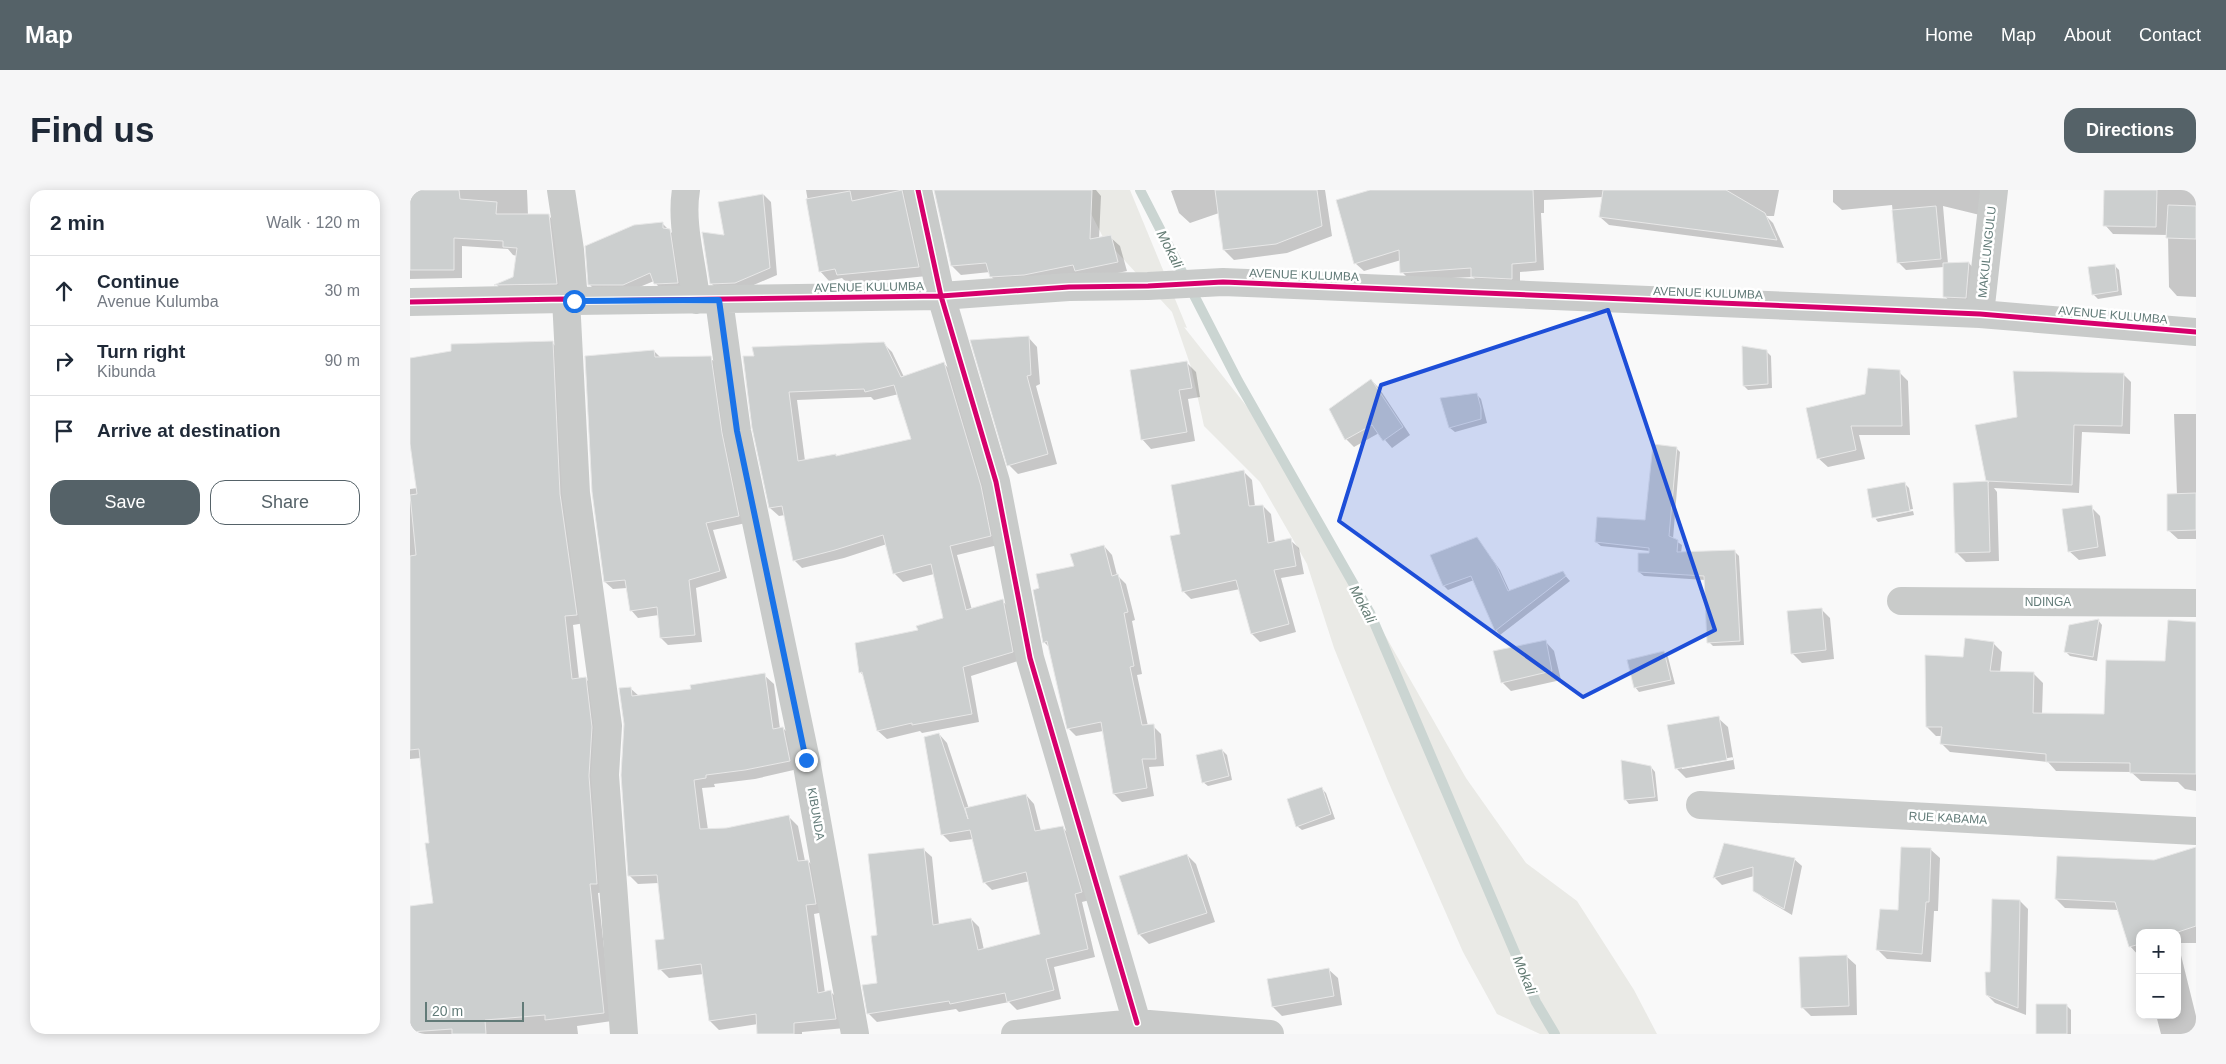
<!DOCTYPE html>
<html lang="en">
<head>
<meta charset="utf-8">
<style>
	:root { --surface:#fff; --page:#f6f6f7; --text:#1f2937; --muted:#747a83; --line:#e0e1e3; --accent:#556268 }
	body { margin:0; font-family:Helvetica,sans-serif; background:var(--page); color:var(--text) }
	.controls { position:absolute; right:15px; bottom:15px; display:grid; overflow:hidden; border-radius:10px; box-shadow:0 2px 12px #0003 }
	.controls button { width:45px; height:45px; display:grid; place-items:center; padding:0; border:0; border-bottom:1px solid var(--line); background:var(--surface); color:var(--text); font:25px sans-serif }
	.scale { position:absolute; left:15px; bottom:12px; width:99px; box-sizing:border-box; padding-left:5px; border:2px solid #627b78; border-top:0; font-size:14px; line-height:18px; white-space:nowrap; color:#627b78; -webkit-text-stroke:4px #fff; paint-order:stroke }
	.stop { position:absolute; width:15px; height:15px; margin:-11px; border:4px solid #1a73e8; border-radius:50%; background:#fff }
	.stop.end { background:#1a73e8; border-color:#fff; box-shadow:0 1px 5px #0008 }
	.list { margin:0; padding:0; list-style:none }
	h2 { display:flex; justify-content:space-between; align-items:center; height:65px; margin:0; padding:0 20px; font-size:21px }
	h2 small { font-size:16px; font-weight:400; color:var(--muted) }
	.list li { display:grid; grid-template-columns:32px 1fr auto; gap:15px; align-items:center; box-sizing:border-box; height:70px; padding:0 20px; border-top:1px solid var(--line) }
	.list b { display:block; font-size:19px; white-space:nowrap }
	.list p { margin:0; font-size:16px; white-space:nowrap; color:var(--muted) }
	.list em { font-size:16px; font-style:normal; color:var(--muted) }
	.actions { display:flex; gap:10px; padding:15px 20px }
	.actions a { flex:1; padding:11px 0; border:1px solid var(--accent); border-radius:15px; text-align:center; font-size:18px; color:var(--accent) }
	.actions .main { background:var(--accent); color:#fff }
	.icon { flex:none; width:28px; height:28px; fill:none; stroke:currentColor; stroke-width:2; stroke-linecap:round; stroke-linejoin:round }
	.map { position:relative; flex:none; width:1786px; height:844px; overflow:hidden; border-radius:15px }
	header { display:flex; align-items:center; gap:30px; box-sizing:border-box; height:70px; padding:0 25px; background:var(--accent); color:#fff }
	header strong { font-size:24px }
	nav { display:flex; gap:28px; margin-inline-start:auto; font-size:18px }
	.intro { display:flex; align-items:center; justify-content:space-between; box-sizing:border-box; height:120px; padding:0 30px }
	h1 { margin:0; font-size:35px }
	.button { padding:12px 22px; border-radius:15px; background:var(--accent); color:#fff; font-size:18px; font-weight:700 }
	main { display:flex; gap:30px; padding:0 30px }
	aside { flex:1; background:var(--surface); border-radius:15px; box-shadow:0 2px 12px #0003 }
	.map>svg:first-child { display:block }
	.green { fill:#eaeae6 }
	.shadow { fill:#0003; fill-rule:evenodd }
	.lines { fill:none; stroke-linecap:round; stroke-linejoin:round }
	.stream { stroke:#cbd5d2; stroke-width:10 }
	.building { fill:#cccfcf; stroke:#e8e8e8; fill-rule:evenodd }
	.street { stroke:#c9cbca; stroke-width:28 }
	.cycleway-casing { stroke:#fff; stroke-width:8 }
	.cycleway { stroke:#d6006c; stroke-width:5 }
	.route { stroke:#1a73e8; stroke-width:6 }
	.marked { fill:#1d4ed8; fill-opacity:0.2; stroke:#1d4ed8; stroke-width:4; stroke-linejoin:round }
	.labels { text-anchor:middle; stroke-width:5; stroke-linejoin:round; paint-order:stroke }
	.street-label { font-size:12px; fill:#627b78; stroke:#fff }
	.water-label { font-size:14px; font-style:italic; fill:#627a72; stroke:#fff }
</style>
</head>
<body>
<header>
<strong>Map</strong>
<nav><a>Home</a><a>Map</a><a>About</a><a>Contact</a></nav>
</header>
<div class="intro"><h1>Find us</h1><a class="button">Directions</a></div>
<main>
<aside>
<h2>2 min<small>Walk · 120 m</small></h2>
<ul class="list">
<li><svg class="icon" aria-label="ahead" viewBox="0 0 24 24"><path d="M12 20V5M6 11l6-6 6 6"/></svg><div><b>Continue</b><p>Avenue Kulumba</p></div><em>30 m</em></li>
<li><svg class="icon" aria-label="right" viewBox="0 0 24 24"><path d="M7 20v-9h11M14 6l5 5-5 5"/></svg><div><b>Turn right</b><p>Kibunda</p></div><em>90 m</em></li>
<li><svg class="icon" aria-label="arrive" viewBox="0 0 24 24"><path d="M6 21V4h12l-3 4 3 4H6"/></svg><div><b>Arrive at destination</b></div></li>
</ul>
<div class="actions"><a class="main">Save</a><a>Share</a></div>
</aside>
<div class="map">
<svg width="1786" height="844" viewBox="0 0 1786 844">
	<rect width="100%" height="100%" fill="#f9f9f9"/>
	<path class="green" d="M669 0H720L777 138 774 137 838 218 937 378 1056 588 1116 673 1167 711 1224 800 1247 844H1130L1087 824 1053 762 978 591 924 458 897 374 850 292 794 236 781 177 762 122 693 47Z"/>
	<path class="shadow" d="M0 0H117L118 25H138L147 34 155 102 94 103 87 95 104 88 107 66 103 65 98 59 52 56V88L0 89Z
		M396 0H505L517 86 438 94 432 88 419 91 410 81Z
		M525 0H686L691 6 689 49 700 47 710 56 717 81 675 90 590 96 581 86 580 82 551 85 542 76Z
		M764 0H915L922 46 877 63 824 70 814 60 809 23 780 33 769 23 761 1Z
		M965 0H1369L1364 26H1356L1363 33 1374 58 1199 35 1190 27 1193 7 1134 10V23H1131L1134 80 1110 82V96L1071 95 1063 87 1000 90 992 82 991 70 954 81 945 73Z
		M1423 0H1580L1574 26 1533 16 1538 74 1559 73 1563 78 1560 112 1539 111 1535 106 1534 77 1496 80 1488 72 1482 15 1432 20 1423 12Z
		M1696 0H1786V107L1767 106 1759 97 1758 45 1703 44 1695 35Z
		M354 5 361 12 367 85 332 100H308L301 93 316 46 310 13Z
		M252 33 266 47 274 100 252 101 244 91 220 101 187 102 180 95Z
		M1704 75 1709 80 1712 105 1688 109 1683 104Z
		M618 147 627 157 630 194 626 196 647 274 608 284 599 275Z
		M142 153 151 161 175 433 163 435 169 489 175 488 184 497 195 702 188 703 202 831 167 836 168 844H0V717L24 714 21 654 11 568 0 569V299L8 298 0 245V170Z
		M473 153 482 162 494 187 534 174 543 182 579 305 588 355 547 365 562 420 592 411 601 419 611 470 561 486 569 532 512 543 510 541 477 549 468 541 455 487 450 482 534 428 524 384 493 392 485 384 477 354 434 368 392 378 384 370 375 325 369 326 360 318 334 168ZM489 204 503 250 427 267 395 271 387 210 461 207 464 210Z
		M244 161 251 168H300L308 175 336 333 303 340 317 388 286 398 292 452 258 455 251 448 249 425 228 428 221 420 217 398 203 399 195 392Z
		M1356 161 1361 166 1362 198 1338 200 1334 196Z
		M776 172 786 182 790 207 778 209 785 251 741 259 732 249Z
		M1489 182 1498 191 1500 245H1449L1455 269 1418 277 1408 268 1456 205Z
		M1713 184 1721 192 1720 244 1672 242 1669 303 1584 298 1587 302 1589 371 1556 372 1547 363 1545 294 1579 293 1577 290 1609 228Z
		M961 190 969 198 1000 245 982 258 969 243 944 257 936 249Z
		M1067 205 1071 209 1077 233 1045 242 1040 238 1032 209Z
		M1764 224H1786V349H1768L1758 340 1767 305Z
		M1266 258 1270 262 1263 349 1272 355 1271 363 1325 362 1329 366 1334 455 1303 456 1299 452 1295 390 1234 386 1229 382 1240 361 1191 356 1186 352 1236 332Z
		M834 282 842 290 845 317 853 316 861 324 865 353 880 350 889 358 894 384 871 388 886 442 850 452 842 444 830 399 781 409 773 401 771 345Z
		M1494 293 1499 298 1503 319 1465 326V329L1503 321 1504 325 1468 332 1464 327Z
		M1681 317 1690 326 1696 366 1669 370 1659 361Z
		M1067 348 1090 380 1100 402 1153 383 1160 391 1090 445 1086 440 1064 390 1038 400 1034 396Z
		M694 356 702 365 707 385 716 394 725 430 722 431 732 484 727 485 738 536H743L751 544 754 576 739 577 744 606 712 612 704 604 693 541 666 546 658 538 640 458 634 452 665 377Z
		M1411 419 1420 428 1424 469 1392 473 1383 464Z
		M1688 430 1692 435 1687 471 1660 466 1656 462Z
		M1786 433V601L1775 599 1768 592 1731 591 1721 582 1646 581 1638 572 1540 562 1531 553 1532 546H1526L1517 537 1554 468 1583 453 1592 462 1590 483H1623L1633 493 1632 524 1695 525 1756 473Z
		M1135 451 1144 461 1151 490 1101 501 1092 492Z
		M1254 463 1258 467 1265 494 1229 502 1225 497Z
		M354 485 364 494 370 539 373 538 382 547 388 579 345 589 304 594 305 597 292 598 298 640 316 639 379 627 388 636 395 671H398L407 680 414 722 404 724 415 803 421 802 430 811 435 838 392 842V844H348V834L309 840 300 831 294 784 259 788 250 779 255 750 249 693 228 694 219 685 220 498 229 506 282 500Z
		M1308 528 1318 537 1325 579 1276 588 1267 579ZM1323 567V570L1272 579V577Z
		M529 544 537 553 559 619 616 605 624 614 631 641 652 637 661 646 680 710 672 712 685 767 644 777 651 809 607 820 599 812 549 822 546 819 467 832 459 824 454 796 469 794V746L513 659 522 667 529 735 561 729 569 737 574 760 631 745 620 691 582 700 574 692 563 649 540 652 532 644Z
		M812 560 817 565 822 590 798 596 793 592Z
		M1241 577 1245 582 1248 611 1219 614 1215 609Z
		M911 598 916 603 925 629 892 640 887 636Z
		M1315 654 1384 669 1392 676 1382 725 1353 708 1345 700 1344 686 1312 695 1305 688Z
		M1520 659 1530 668 1528 721H1524L1521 772 1477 769 1468 760 1489 722Z
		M1786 662V753H1768L1786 826V844H1751L1746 825H1767V743H1730L1729 766 1720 756 1709 720 1655 718 1646 709 1744 672Z
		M777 665 786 674 805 732 739 754 729 744Z
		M1610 711 1618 719 1616 825 1585 813 1577 805 1582 783Z
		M1436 766 1446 775 1447 825 1401 826 1392 817Z
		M918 779 928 788 932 815 872 826 863 817Z
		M1657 816 1661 820V844H1627Z"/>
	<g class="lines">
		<path class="stream" d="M730 0 828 191 960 423 1126 812 1145 844"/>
	</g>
	<path class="building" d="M0 0H49L50 9 87 12 86 24H139L147 94 84 95 103 87 107 58 93 57V51L44 48V80H0Z
		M492 0 509 77 427 85 425 79 409 82 396 9 440 1 442 11Z
		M524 0H682L680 49 701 45 708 72 665 81 663 75 614 85 580 87 576 73 541 76Z
		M805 0H907L912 36 866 54 813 60Z
		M960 0H1123L1126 72 1102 74V89L1061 87V78L990 83 989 60 944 74 926 10Z
		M1193 0H1316L1355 23 1367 50 1189 27Z
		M1694 0H1747L1746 37 1693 36Z
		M353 4 360 78 325 93 300 94 292 42 314 45 308 12Z
		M1758 15 1786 16V49L1756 48Z
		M1526 16 1531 69 1487 73 1482 20Z
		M253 32V38L260 39 268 93 244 94 240 83 213 95H178L175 56 224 35Z
		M1559 72 1556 108 1533 107V73Z
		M1705 74 1708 101 1682 105 1678 77Z
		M619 146 621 185 617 186 638 264 597 276 560 150Z
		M143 151 150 304 167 425 155 426 162 489 176 487 182 537 179 586 187 694H180L194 823 135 830V825L75 830 76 844H42V839L0 842V716L23 713 15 653H19L9 559 0 560V366L6 365 0 305 7 304 0 254V168L41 161V154Z
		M474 152 491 187 534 172 571 296 581 346 540 356 556 420 593 409 603 462 553 477 562 524 502 535V533L467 541 452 482 449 483 445 453 508 440 506 436 533 428 521 374 483 384 473 345 425 360 383 371 372 316 359 318 342 238 333 166H344L342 157ZM484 195 501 249 426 266V264L388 271 379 202 454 199 455 202Z
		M1332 156 1357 160 1358 194 1333 196Z
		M244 160 245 167 301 166 312 243 329 326 296 333 310 381 279 390 285 445 250 448 247 417 220 421 215 390 194 392 182 302 175 166Z
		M777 171 782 198 769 200 777 242 731 250 720 180Z
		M1458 178 1490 180 1492 236H1441L1446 260 1407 269 1396 218 1455 204Z
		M1603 181 1714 183 1712 236 1664 235 1662 295 1576 291 1565 235 1607 227Z
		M961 189 993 237 973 251 962 235 935 250 919 219Z
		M1067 203 1071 218V229L1039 238 1030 208Z
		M1243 254 1267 257 1259 346 1268 350 1267 362 1325 360 1330 451 1297 453 1294 386 1228 382V363H1239V358L1185 352 1187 327 1235 330Z
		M834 280 839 316 853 315 858 353 881 348 886 376 864 380 879 434 841 444 826 390 772 402 760 346 770 344 761 295Z
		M1578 291 1580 362 1545 363 1543 293Z
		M1495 292 1500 321 1462 328 1457 299Z
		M1786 303V340L1757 341V304Z
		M1682 315 1688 357 1658 362 1652 319Z
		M1067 347 1086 375 1098 401 1153 381 1156 386 1085 441 1061 386 1033 396 1020 365Z
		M694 355 702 386 708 384 718 422 714 423 724 476 720 477 732 535 744 534 746 569H732L737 598 703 604 691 532 657 539 637 451 633 453 623 400 629 398 626 384 664 376 660 364Z
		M1412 418 1416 460 1381 464 1377 421Z
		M1689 429 1683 467 1654 462 1659 435Z
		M1758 430 1786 432V584L1720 583V573L1636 572V564L1530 554 1532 537H1516L1515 465 1553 467 1555 448 1584 452 1580 481 1624 482 1623 523 1694 524 1696 470 1755 471Z
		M1136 450 1142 481 1091 493 1083 461Z
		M1254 461 1261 490 1224 498 1217 470Z
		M355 483 363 539 373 537 380 571 335 580 296 585V588L284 590 290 639 316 638 379 625 388 671 398 670 406 714 396 715 408 803 421 800 426 829 384 833V844H347L346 824 299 831 291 774 248 780 245 750 254 749 247 685 218 686 211 585 214 534 209 498 221 497 222 506 281 499 280 495Z
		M1309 526 1317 570 1265 579 1257 535Z
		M529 543 558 629 555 618 616 604 625 641 653 636 672 702 665 704 678 759 636 769 644 800 597 812 595 803 540 814 539 811 457 824 452 795 467 793 461 746 467 745 458 664 514 658 523 735 561 728 568 760 630 744 616 682 573 693 560 640 531 645 514 547Z
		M812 559 819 586 792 593 786 565Z
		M1211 570 1241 576 1245 607 1214 610Z
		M912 597 921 624 886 637 877 609Z
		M1314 653 1385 668 1374 719 1343 701V677L1303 688Z
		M1491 657 1521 658 1519 712H1516L1512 764 1466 760 1470 719 1488 720Z
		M1786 657V736L1765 743H1730V754L1719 757 1705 712 1645 709 1647 666 1744 670Z
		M777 664 797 723 728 745 709 686Z
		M1582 709 1610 710 1608 818 1576 805 1575 782H1580Z
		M1437 765 1439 816 1391 818 1389 767Z
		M919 778 924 806 862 817 857 789Z
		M1626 814H1657V844H1626Z"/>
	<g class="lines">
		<path class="street" d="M151 0 160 60 164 111
			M276 0C270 35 283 75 286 110
			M508 0 531 106 586 292 620 468 727 833
			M156 109 166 303 198 536 195 585 214 844
			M309 110 327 241 396 570 445 844
			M0 112 156 109 164 111 531 106 659 97 738 96 813 92 1570 124 1786 142
			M1570 124 1584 0
			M1491 411 1786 413
			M1290 615 1786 641
			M605 844 727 833 860 844"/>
		<defs>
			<path id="cycleway" d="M508 0 531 106 586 292 620 468 727 833
				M0 112 156 109 164 111 531 106 659 97 738 96 813 92 1570 124 1786 142"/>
		</defs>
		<use href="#cycleway" class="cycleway-casing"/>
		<use href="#cycleway" class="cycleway"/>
	</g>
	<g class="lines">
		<path class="route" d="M164 111 309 110 327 241 396 570"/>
	</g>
	<path class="marked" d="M1198 120 1305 440 1173 507 929 331 971 195Z"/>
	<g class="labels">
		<g class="street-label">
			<text transform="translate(1577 62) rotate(-84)" y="4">MAKULUNGULU</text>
			<text transform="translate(894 85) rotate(2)" y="4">AVENUE KULUMBA</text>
			<text transform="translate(459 97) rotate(-1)" y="4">AVENUE KULUMBA</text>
			<text transform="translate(1298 103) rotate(2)" y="4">AVENUE KULUMBA</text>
			<text transform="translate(1703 125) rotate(5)" y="4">AVENUE KULUMBA</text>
			<text x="1638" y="416">NDINGA</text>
			<text transform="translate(406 624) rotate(80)" y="4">KIBUNDA</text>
			<text transform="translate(1538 628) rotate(3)" y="4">RUE KABAMA</text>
		</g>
		<g class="water-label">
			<text transform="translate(760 59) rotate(63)" y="5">Mokali</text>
			<text transform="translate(953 414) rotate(62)" y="5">Mokali</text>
			<text transform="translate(1115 785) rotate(67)" y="5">Mokali</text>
		</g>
	</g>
</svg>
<div class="controls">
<button>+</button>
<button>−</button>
</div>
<div class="scale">20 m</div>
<div class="stop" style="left:164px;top:111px"></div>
<div class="stop end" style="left:396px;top:570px"></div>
</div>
</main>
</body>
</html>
